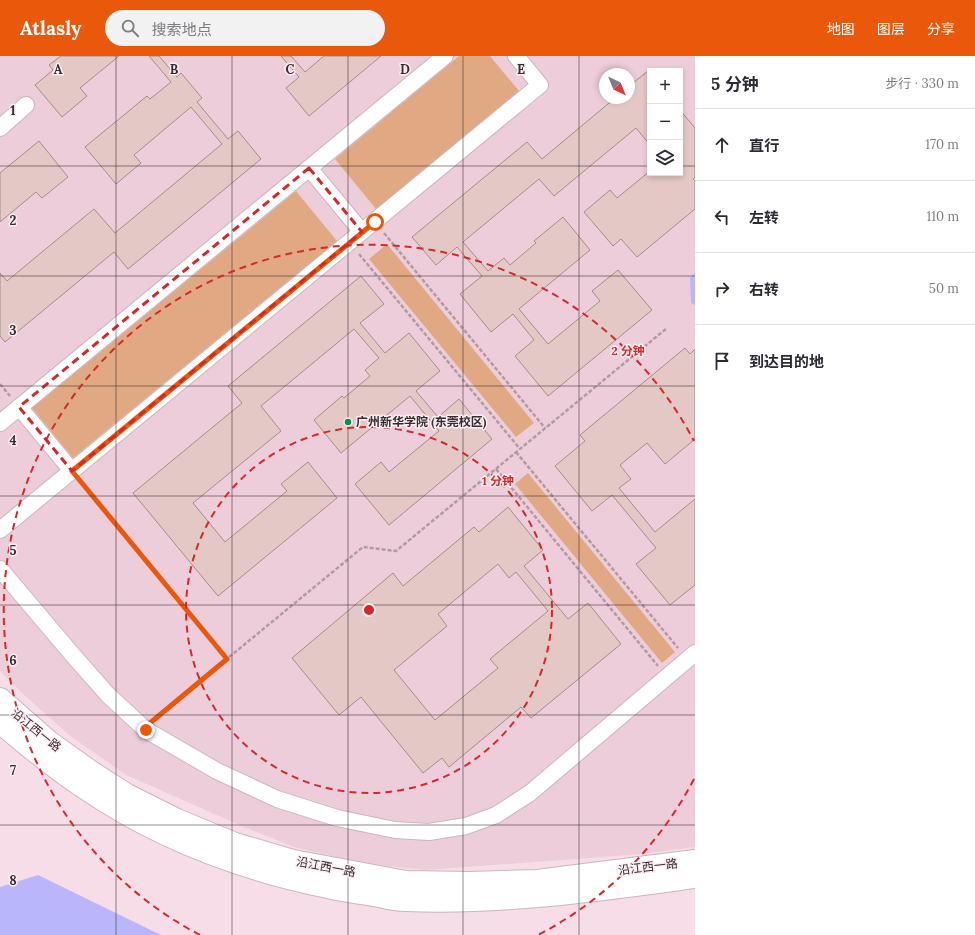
<!DOCTYPE html>
<html lang="zh">
<head>
<meta charset="utf-8">
<style>
	:root { --surface:#fff; --page:#f2f2f3; --text:#2b2b33; --muted:#7c7c81; --line:#e1e1e2; --accent:#ea580c }
	body { margin:0; font-family:Lora,"Noto Sans SC",serif; background:var(--page); color:var(--text) }
	.controls { position:absolute; right:12px; top:12px; display:grid; overflow:hidden; border-radius:0px; box-shadow:0 2px 6px #0003 }
	.controls button { width:36px; height:36px; display:grid; place-items:center; padding:0; border:0; border-bottom:1px solid var(--line); background:var(--surface); color:var(--text); font:20px sans-serif }
	.compass { position:absolute; left:599px; top:12px; width:36px; height:36px; border-radius:50%; background:var(--surface); box-shadow:0 2px 6px #0003; rotate:137deg }
	.stop { position:absolute; width:12px; height:12px; margin:-9px; border:3px solid #ea580c; border-radius:50%; background:#fff }
	.stop.end { background:#ea580c; border-color:#fff; box-shadow:0 1px 4px #0008 }
	.list { margin:0; padding:0; list-style:none }
	h2 { display:flex; justify-content:space-between; align-items:center; height:52px; margin:0; padding:0 16px; font-size:17px }
	h2 small { font-size:13px; font-weight:400; color:var(--muted) }
	.list li { display:grid; grid-template-columns:26px 1fr auto; gap:12px; align-items:center; box-sizing:border-box; height:72px; padding:0 16px; border-top:1px solid var(--line) }
	.list b { display:block; font-size:15px; white-space:nowrap }
	.list em { font-size:13px; font-style:normal; color:var(--muted) }
	.icon { flex:none; width:22px; height:22px; fill:none; stroke:currentColor; stroke-width:2; stroke-linecap:round; stroke-linejoin:round }
	.map { position:relative; flex:none; width:695px; height:879px; overflow:hidden }
	header { display:flex; align-items:center; gap:24px; box-sizing:border-box; height:56px; padding:0 20px; background:var(--accent); color:#fff }
	header strong { font-size:19px }
	nav { display:flex; gap:22px; margin-inline-start:auto; font-size:14px }
	.search { width:280px; height:36px; background:var(--page); display:flex; align-items:center; gap:10px; box-sizing:border-box; padding:0 14px; border-radius:22px; color:var(--muted); font-size:15px }
	main { display:flex }
	aside { flex:1; background:var(--surface) }
	.map>svg:first-child { display:block }
	.built { fill:#eecddb; fill-rule:evenodd }
	.green { fill:#e1a983 }
	.water { fill:#b9b6fb }
	.building { fill:#e3c8c6; stroke:#a58c8a; fill-rule:evenodd }
	.lines { fill:none; stroke-linecap:round; stroke-linejoin:round }
	.street-casing { stroke:#cdb5bf; stroke-width:18 }
	.secondary-casing { stroke:#cdb5bf; stroke-width:24 }
	.path { stroke:#af9ca3; stroke-width:2.5; stroke-dasharray:4 2; stroke-linecap:butt }
	.street { stroke:#fff; stroke-width:16 }
	.secondary { stroke:#fff; stroke-width:22 }
	.route { stroke:#ea580c; stroke-width:5 }
	.marked { fill:none; stroke:#d62828; stroke-width:3; stroke-dasharray:8 5; stroke-linejoin:round }
	.grid { fill:none; stroke:#382e32; stroke-width:1; stroke-opacity:0.55 }
	.ring { fill:none; stroke:#d62828; stroke-width:2; stroke-dasharray:7 5 }
	.poi-dot { fill:#098e4b; stroke:#fcedf3; stroke-width:1.5 }
	.labels { text-anchor:middle; stroke-width:3; stroke-linejoin:round; paint-order:stroke }
	.poi-label { font-size:12px; font-weight:bold; fill:#382e32; stroke:#fcedf3; text-anchor:start }
	.street-label { font-size:12px; fill:#382e32; stroke:#fcedf3 }
	.grid-label { font-size:13px; text-anchor:middle; font-weight:bold; fill:#382e32; stroke:#fcedf3; stroke-width:3; stroke-linejoin:round; paint-order:stroke }
	.centre { fill:#d62828; stroke:#fcedf3; stroke-width:2 }
	.ring-label { font-size:12px; text-anchor:middle; font-weight:bold; fill:#d62828; stroke:#fcedf3; stroke-width:3; stroke-linejoin:round; paint-order:stroke }
</style>
</head>
<body>
<header>
<strong>Atlasly</strong>
<div class="search"><svg class="icon" aria-label="search" viewBox="0 0 24 24"><circle cx="10" cy="10" r="6"/><path d="M15 15l6 6"/></svg>搜索地点</div>
<nav><a>地图</a><a>图层</a><a>分享</a></nav>
</header>
<main>
<div class="map">
<svg width="695" height="879" viewBox="0 0 695 879">
	<rect width="100%" height="100%" fill="#f6dde7"/>
	<path class="built" d="M0 0H695V791L642 798 425 814 361 807 294 791 244 771 126 719 69 679 22 637 0 615ZM650 15H680V117H650ZM605 18H629V42H605Z"/>
	<path class="green" d="M459 0H490L519 35 376 153 335 103Z
		M296 135 337 185 73 402 32 352Z
		M387 188 534 367 516 381 369 203Z
		M528 417 675 596 662 607 515 428Z"/>
	<path class="water" d="M695 216V249L691 247 690 222Z
		M38 819 161 879H0V831Z"/>
	<path class="building" d="M61 0H119L80 32 87 40 62 61 35 29 53 14 49 9Z
		M149 0H159L177 21 181 17 202 42 197 46 228 83 238 75 261 103 128 213 114 196 5 286 0 280V217L7 225 94 153 115 177 222 88 191 51 134 99 141 107 116 128 85 91 147 40 150 43 171 26Z
		M281 0H291L305 16 324 0H381L309 60 286 32 299 21Z
		M648 15 650 17V89L636 72 554 140 539 123 463 186 488 215 504 202 510 209 536 187 534 185 563 161 590 194 519 253 548 288 600 245 592 235 618 214 652 254 548 340 515 300 534 284 513 258 491 276 460 238 482 220 457 191 436 209 412 181 527 86 542 103 615 42H629V30Z
		M680 54 695 72V121L693 123 695 125V153L637 201 621 183 613 190 584 156 610 134 617 142 650 115V117H680Z
		M39 85 68 121 42 142 36 136 0 166V117Z
		M361 220 384 248 360 267 385 297 409 277 440 315 416 335 438 361 459 343 492 383 389 469 355 428 381 406 389 416 439 375 410 340 341 397 314 364 342 340 344 342 370 320 365 314 379 302 354 273 261 350 281 375 193 447 225 486 287 435 281 428 308 406 337 442 218 540 133 437 242 347 228 330Z
		M685 292 690 298 695 293V383L665 408 647 387 620 409 631 423 619 432 655 476 695 443V529L670 549 636 508 656 492 612 439 592 455 555 410 585 385 580 379Z
		M508 451 543 494 524 510 568 563 588 547 621 588 531 662 521 651 449 711 442 702 423 717 361 641 339 659 292 602 393 517 403 530 474 471 479 476ZM498 508 509 522 516 516 548 555 490 603 498 612 435 664 394 614 447 570 438 558Z"/>
	<g class="lines">
		<defs>
			<path id="street" d="M0 72 26 49
				M309 112 362 176
				M19 351 72 415
				M0 367 445 0
				M0 474 540 29 516 0
				M0 513 71 597 108 639 146 674 217 715 277 743 337 762 395 774 429 776 466 770 496 759 530 737 695 597"/>
			<path id="secondary" d="M0 643 49 686 91 716 127 739 177 764 235 788 293 805 406 826 470 827 537 825 695 805
				M0 666C26 688 53 711 82 730 157 782 240 813 328 831 345 835 363 837 380 840 388 842 397 844 406 844 503 848 599 834 695 821"/>
		</defs>
		<use href="#street" class="street-casing"/>
		<use href="#secondary" class="secondary-casing"/>
		<path class="path" d="M384 177 545 372
			M359 198 520 393
			M0 328 10 340
			M516 396 678 592
			M496 413 658 610
			M81 426 227 603
			M155 662 363 491 396 495 667 272"/>
		<use href="#street" class="street"/>
		<use href="#secondary" class="secondary"/>
	</g>
	<g class="lines">
		<path class="route" d="M146 674 144 672 227 603 72 415 375 166"/>
	</g>
	<path class="marked" d="M309 112 362 176 72 415 19 351Z"/>
	<path class="grid" d="M116 0V879M232 0V879M348 0V879M463 0V879M579 0V879M0 110H650M680 110H695M0 220H695M0 330H695M0 440H695M0 549H695M0 659H695M0 769H695"/>
	<g class="ring">
		<circle cx="369" cy="554" r="183"/>
		<path d="M694 723A366 366 0 0 1 538 879M200 879A366 366 0 1 1 694 385"/>
	</g>
	<circle class="poi-dot" cx="348" cy="366" r="4"/>
	<g class="labels">
		<g class="poi-label">
			<text x="356" y="370">广州新华学院 (东莞校区)</text>
		</g>
		<g class="street-label">
			<text transform="translate(36 674) rotate(39)" y="4">沿江西一路</text>
			<text transform="translate(326 811) rotate(11)" y="4">沿江西一路</text>
			<text transform="translate(648 811) rotate(-7)" y="4">沿江西一路</text>
		</g>
	</g>
	<g class="grid-label">
		<text x="58" y="18">A</text>
		<text x="174" y="18">B</text>
		<text x="290" y="18">C</text>
		<text x="405" y="18">D</text>
		<text x="521" y="18">E</text>
		<text x="13" y="59">1</text>
		<text x="13" y="169">2</text>
		<text x="13" y="279">3</text>
		<text x="13" y="389">4</text>
		<text x="13" y="499">5</text>
		<text x="13" y="609">6</text>
		<text x="13" y="719">7</text>
		<text x="13" y="829">8</text>
	</g>
	<circle cx="369" cy="554" r="6" class="centre"/>
	<g class="ring-label">
		<text x="628" y="299">2 分钟</text>
		<text x="498" y="429">1 分钟</text>
	</g>
</svg>
<div class="controls">
<button>+</button>
<button>−</button>
<button><svg class="icon" aria-label="layers" viewBox="0 0 24 24"><path d="M12 4l9 5-9 5-9-5zM3 14l9 5 9-5"/></svg></button>
</div>
<svg class="compass" viewBox="-18 -18 36 36"><path d="M0-13l5 13h-10z" fill="#e53935"/><path d="M0 13l5-13h-10z" fill="#7c7c81"/></svg>
<div class="stop" style="left:375px;top:166px"></div>
<div class="stop end" style="left:146px;top:674px"></div>
</div>
<aside>
<h2>5 分钟<small>步行 · 330 m</small></h2>
<ul class="list">
<li><svg class="icon" aria-label="ahead" viewBox="0 0 24 24"><path d="M12 20V5M6 11l6-6 6 6"/></svg><div><b>直行</b></div><em>170 m</em></li>
<li><svg class="icon" aria-label="left" viewBox="0 0 24 24"><path d="M17 20v-9H6M10 6l-5 5 5 5"/></svg><div><b>左转</b></div><em>110 m</em></li>
<li><svg class="icon" aria-label="right" viewBox="0 0 24 24"><path d="M7 20v-9h11M14 6l5 5-5 5"/></svg><div><b>右转</b></div><em>50 m</em></li>
<li><svg class="icon" aria-label="arrive" viewBox="0 0 24 24"><path d="M6 21V4h12l-3 4 3 4H6"/></svg><div><b>到达目的地</b></div></li>
</ul>
</aside>
</main>
</body>
</html>
